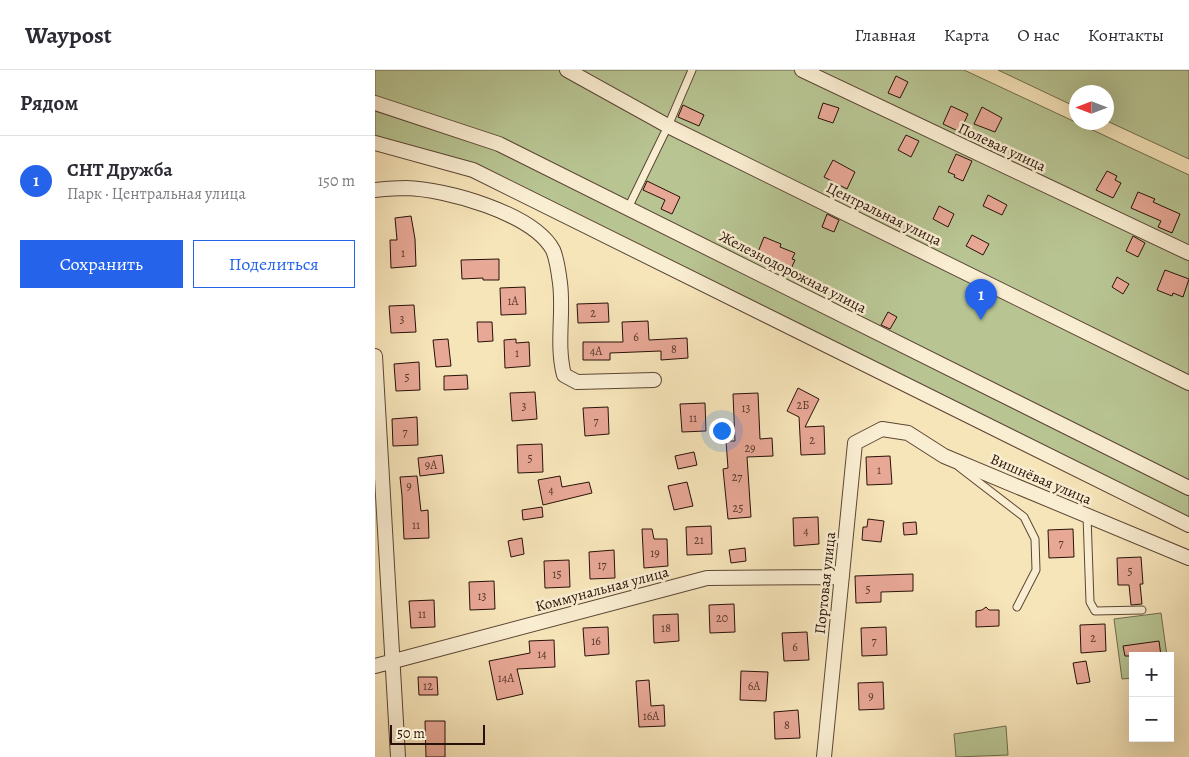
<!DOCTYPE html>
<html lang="ru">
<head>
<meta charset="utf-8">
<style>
	:root { --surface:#fff; --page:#f7f7f7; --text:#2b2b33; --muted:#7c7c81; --line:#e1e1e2; --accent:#2563eb }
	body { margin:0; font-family:Alegreya,serif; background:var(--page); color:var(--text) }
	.controls { position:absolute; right:15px; bottom:15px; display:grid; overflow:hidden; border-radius:0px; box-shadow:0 5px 20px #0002 }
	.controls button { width:45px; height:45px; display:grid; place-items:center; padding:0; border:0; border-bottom:1px solid var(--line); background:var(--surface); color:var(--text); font:25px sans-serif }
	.compass { position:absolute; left:694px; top:15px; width:45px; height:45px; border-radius:50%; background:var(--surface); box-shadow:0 5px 20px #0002; rotate:270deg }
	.scale { position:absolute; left:15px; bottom:12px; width:95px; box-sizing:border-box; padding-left:5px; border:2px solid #281108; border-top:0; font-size:14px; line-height:18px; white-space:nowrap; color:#281108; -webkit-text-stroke:4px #faeed2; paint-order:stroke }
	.you { position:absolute; left:346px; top:360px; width:18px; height:18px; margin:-12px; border:4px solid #fff; border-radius:50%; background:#1a73e8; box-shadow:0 0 0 8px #1a73e833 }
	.badge { display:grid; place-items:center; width:32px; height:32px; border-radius:50%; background:var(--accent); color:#fff; font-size:16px; font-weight:700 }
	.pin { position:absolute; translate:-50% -41px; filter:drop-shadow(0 1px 2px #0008) }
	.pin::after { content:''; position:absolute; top:26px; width:18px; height:15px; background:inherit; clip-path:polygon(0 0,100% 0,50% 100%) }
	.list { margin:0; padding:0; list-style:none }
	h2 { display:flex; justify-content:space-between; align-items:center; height:65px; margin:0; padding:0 20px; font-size:21px }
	h2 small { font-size:16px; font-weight:400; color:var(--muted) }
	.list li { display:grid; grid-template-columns:32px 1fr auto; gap:15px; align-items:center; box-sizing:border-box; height:90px; padding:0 20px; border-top:1px solid var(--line) }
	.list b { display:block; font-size:19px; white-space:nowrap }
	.list p { margin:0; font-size:16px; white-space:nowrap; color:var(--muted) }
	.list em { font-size:16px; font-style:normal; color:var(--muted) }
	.actions { display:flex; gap:10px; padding:15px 20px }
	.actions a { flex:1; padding:11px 0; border:1px solid var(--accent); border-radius:0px; text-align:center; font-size:18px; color:var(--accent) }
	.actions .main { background:var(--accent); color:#fff }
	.map { position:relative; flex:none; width:814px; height:687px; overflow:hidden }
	header { display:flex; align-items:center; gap:30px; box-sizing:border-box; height:70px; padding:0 25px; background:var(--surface); border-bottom:1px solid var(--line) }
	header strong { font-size:24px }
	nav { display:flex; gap:28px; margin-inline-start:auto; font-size:18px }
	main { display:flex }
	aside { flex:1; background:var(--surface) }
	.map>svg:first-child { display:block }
	.green { fill:#b8c593; stroke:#706b4e }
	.building { fill:#e8a896; stroke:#281108 }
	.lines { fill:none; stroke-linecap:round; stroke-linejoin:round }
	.lane-casing { stroke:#5c4634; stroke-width:9 }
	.street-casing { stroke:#5c4634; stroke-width:16 }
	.lane { stroke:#faeed2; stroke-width:7 }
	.street { stroke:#faeed2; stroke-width:14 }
	.labels { text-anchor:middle; stroke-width:5; stroke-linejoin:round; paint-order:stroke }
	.number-label { font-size:12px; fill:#58372c }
	.street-label { font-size:15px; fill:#281108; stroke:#faeed2 }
</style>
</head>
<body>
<header>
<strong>Waypost</strong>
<nav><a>Главная</a><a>Карта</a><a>О нас</a><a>Контакты</a></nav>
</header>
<main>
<aside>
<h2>Рядом<small></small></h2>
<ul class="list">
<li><span class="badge">1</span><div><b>СНТ Дружба</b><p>Парк · Центральная улица</p></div><em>150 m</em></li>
</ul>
<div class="actions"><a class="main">Сохранить</a><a>Поделиться</a></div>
</aside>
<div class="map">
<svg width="814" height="687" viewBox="0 0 814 687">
	<rect width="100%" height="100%" fill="#f7e5ba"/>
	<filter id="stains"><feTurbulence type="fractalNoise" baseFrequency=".004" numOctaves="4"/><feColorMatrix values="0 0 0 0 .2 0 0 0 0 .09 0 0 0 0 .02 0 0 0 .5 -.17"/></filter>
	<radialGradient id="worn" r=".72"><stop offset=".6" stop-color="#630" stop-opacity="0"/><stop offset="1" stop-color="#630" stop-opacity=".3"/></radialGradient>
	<path class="green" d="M0 0H589L814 105V448L131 120 66 96 0 77Z
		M623 0H814V89L732 51V22H702L701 37Z
		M786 543 792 586H758V608L747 609 739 549Z
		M631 656 633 685 581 687 579 664Z"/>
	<path class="building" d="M521 6 533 12 525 28 513 23Z
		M448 33 464 38 458 53 443 48Z
		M308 35 329 45 324 56 303 47Z
		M576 36 593 44 585 62 568 54Z
		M607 37 627 48 620 62 599 54Z
		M531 65 544 71 536 87 523 80Z
		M581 84 597 91 588 111 579 107 580 105 573 102Z
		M458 90 480 102 472 119 449 107Z
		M732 101 742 106 740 110 746 113 738 128 721 120Z
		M272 111 305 127 297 144 286 139 290 130 268 120Z
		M763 122 780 129 778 132 805 144 797 163 783 157 786 151 756 138Z
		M613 125 632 135 627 145 608 136Z
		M564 136 579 144 573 157 558 149Z
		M452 144 464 150 459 162 447 157Z
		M36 146 40 169 41 196 16 198 15 170H22L20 148Z
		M597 165 614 174 608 185 591 176Z
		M758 166 770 173 763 187 751 181Z
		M389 167 406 174 405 177 420 183 417 189 420 190 414 203 405 199 408 193 383 182Z
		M124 189V210H108V208L87 209 86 190Z
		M790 200 814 209 808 227 798 223 797 226 782 220Z
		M742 207 754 214 748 224 737 217Z
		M150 217 151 244 126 245 125 218Z
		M233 233 234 252 203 253 202 234Z
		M39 235 41 262 16 263 14 236Z
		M513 242 522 247 515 259 506 255Z
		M273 251 274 270 312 268 313 288 286 290V281L235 283V290H208V272H248L247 252Z
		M102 252H117L118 271 103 272Z
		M73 269 76 296 61 297 58 270Z
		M141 269V273L154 272 155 296 130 298 129 270Z
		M44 292 45 320 21 321 19 294Z
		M92 305 93 319 69 320V306Z
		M423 318 444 329 430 357 449 356 450 384 426 385 424 347 412 341Z
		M160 322 162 349 137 351 135 323Z
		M383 323 385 369 397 368 398 386 372 387 376 447 353 449 348 399 353 398 351 371H360L358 324Z
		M330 333 331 361 307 362 305 334Z
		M233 337 234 364 210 366 208 338Z
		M42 347 43 375 18 376 17 349Z
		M167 374 168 402 143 403 142 375Z
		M319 382 322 395 303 399 300 386Z
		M67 385 69 403 45 406 43 388Z
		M515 386 517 414 492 415 491 387Z
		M42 406 46 441 53 440 54 468 29 469 27 426 25 407Z
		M185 406 187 417 214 412 217 423 168 435 163 410Z
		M312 412 318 436 299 440 293 416Z
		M167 437 168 447 148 450 147 440Z
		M443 447 444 474 419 476 418 448Z
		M493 449 509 451 506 472 487 470 488 457H492Z
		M541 452 542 464 529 465 528 453Z
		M336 456 337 484 312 485 311 457Z
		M267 459H277L279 469H292L293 496 269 498Z
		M698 459 699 487 674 488 673 460Z
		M147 468 149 484 136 487 133 471Z
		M370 478 371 491 356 493 354 480Z
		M239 480 240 508 215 509 214 482Z
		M766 487 768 514H765L767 534 756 535 754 515H743L742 488Z
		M194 490 195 517 170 518 169 491Z
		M538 504V521L506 522V532L481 533 480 506Z
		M119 511 120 539 95 540 94 512Z
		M59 530 60 557 36 558 34 531Z
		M359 534 360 562 335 563 334 535Z
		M611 537 614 540H624V556L601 557V541L607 540Z
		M303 544 304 571 279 573 278 545Z
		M730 554 731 581 706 583 705 555Z
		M233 557 234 584 210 586 208 558Z
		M511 557 512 585 487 586 486 558Z
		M432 562 434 590 409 591 407 563Z
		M179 570 180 597 142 599 148 624 122 630 114 591 155 583 154 571Z
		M784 571 786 586H750L748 576Z
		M711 591 715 612 702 614 698 593Z
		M366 601 393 602 391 631 365 630Z
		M43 607H62L63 625H44Z
		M274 610 276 636 289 635 290 656 264 657 261 611Z
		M508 612 509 639 484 640 483 613Z
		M423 640 425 668 400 669 399 642Z
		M50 651H70V687H51Z"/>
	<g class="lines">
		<defs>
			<path id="lane" d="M253 138 293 56 317 0
				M584 397 649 447 660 469 661 500 642 537
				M712 446 715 532 720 541 767 540"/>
			<path id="street" d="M192 0 293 56 814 313
				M427 0 814 183
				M0 33 124 74 814 418
				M0 73 98 100 814 455
				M0 120C10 119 20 118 31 118 70 119 158 143 178 180 181 187 184 205 185 213 189 244 181 274 189 305L202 312 279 310
				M0 286 23 687
				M0 596 332 508 467 507
				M449 687 480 373 507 359 533 363 569 386 814 488"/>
		</defs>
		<use href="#lane" class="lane-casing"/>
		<use href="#street" class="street-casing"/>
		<use href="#lane" class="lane"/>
		<use href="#street" class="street"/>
	</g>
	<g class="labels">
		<g class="number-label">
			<text x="28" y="187">1</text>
			<text x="138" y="235">1А</text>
			<text x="218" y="247">2</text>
			<text x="27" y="253">3</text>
			<text x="261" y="271">6</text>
			<text x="299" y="283">8</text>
			<text x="221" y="285">4А</text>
			<text x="142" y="287">1</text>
			<text x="32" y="311">5</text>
			<text x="428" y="339">2Б</text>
			<text x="149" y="340">3</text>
			<text x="371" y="342">13</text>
			<text x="318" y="352">11</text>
			<text x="221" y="355">7</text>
			<text x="30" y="366">7</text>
			<text x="437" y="374">2</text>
			<text x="375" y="382">29</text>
			<text x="155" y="392">5</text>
			<text x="56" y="399">9А</text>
			<text x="504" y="404">1</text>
			<text x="362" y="411">27</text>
			<text x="34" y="420">9</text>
			<text x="176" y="424">4</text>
			<text x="363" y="442">25</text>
			<text x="41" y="459">11</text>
			<text x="431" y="465">4</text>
			<text x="324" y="474">21</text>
			<text x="686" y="477">7</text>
			<text x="280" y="487">19</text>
			<text x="227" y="499">17</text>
			<text x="755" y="505">5</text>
			<text x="182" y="508">15</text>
			<text x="493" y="523">5</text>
			<text x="107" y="530">13</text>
			<text x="47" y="548">11</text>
			<text x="347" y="552">20</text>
			<text x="291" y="562">18</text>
			<text x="718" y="572">2</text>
			<text x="221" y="575">16</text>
			<text x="499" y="575">7</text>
			<text x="420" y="581">6</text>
			<text x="167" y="588">14</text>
			<text x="131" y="612">14А</text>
			<text x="53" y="620">12</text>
			<text x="379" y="620">6А</text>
			<text x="496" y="630">9</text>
			<text x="276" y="650">16А</text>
			<text x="412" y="659">8</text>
		</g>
		<g class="street-label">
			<text transform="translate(627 77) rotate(25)" y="5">Полевая улица</text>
			<text transform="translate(509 144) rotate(26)" y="5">Центральная улица</text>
			<text transform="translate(418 202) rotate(27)" y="5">Железнодорожная улица</text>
			<text transform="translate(666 409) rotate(23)" y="5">Вишнёвая улица</text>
			<text transform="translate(450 513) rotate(-84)" y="5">Портовая улица</text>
			<text transform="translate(227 519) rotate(-15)" y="5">Коммунальная улица</text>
		</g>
	</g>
	<rect width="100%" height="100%" filter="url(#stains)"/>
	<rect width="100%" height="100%" fill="url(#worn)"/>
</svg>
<div class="controls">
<button>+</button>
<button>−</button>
</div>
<svg class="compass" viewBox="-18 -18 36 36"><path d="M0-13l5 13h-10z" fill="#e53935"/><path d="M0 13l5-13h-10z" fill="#7c7c81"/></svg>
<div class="scale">50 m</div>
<div class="you"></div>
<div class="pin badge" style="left:606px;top:250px">1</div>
</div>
</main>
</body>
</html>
